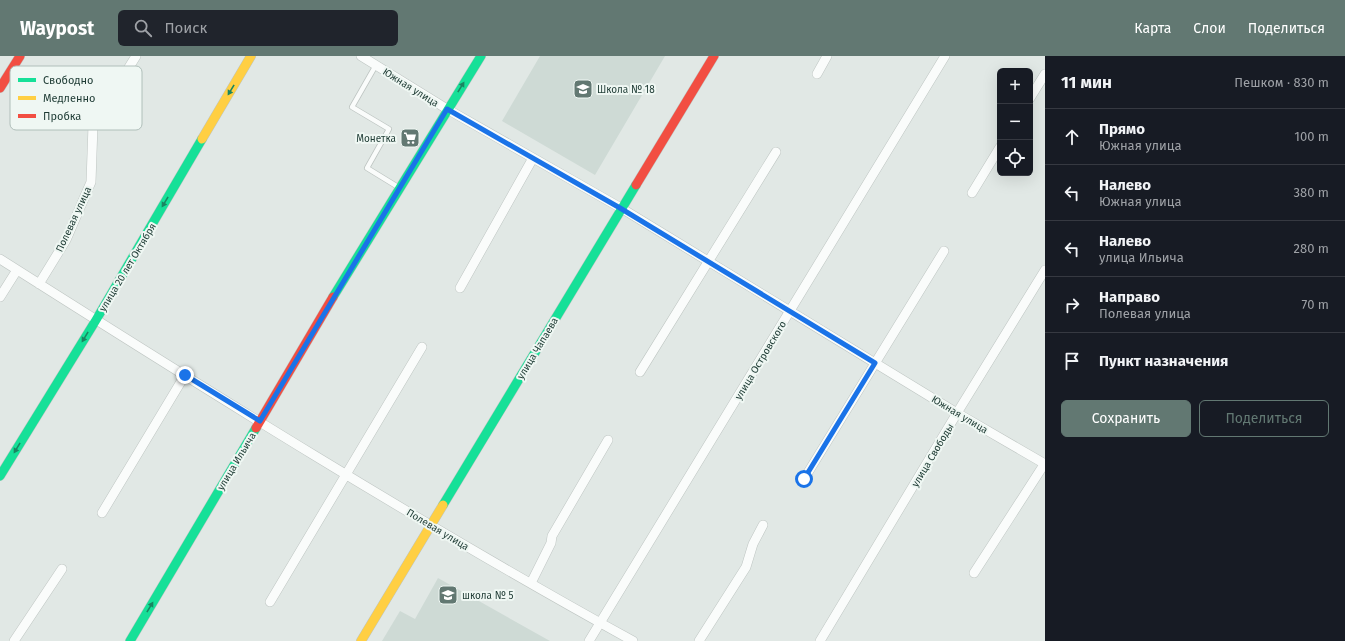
<!DOCTYPE html>
<html lang="ru">
<head>
<meta charset="utf-8">
<style>
	:root { --surface:#171b24; --page:#20242c; --text:#f1f3f6; --muted:#9ea1a6; --line:#363941; --accent:#627872 }
	body { margin:0; font-family:"Fira Sans",sans-serif; background:var(--page); color:var(--text) }
	.controls { position:absolute; right:12px; top:12px; display:grid; overflow:hidden; border-radius:6px; box-shadow:0 4px 16px #0002 }
	.controls button { width:36px; height:36px; display:grid; place-items:center; padding:0; border:0; border-bottom:1px solid var(--line); background:var(--surface); color:var(--text); font:20px sans-serif }
	.stop { position:absolute; width:12px; height:12px; margin:-9px; border:3px solid #1a73e8; border-radius:50%; background:#fff }
	.stop.end { background:#1a73e8; border-color:#fff; box-shadow:0 1px 4px #0008 }
	.list { margin:0; padding:0; list-style:none }
	h2 { display:flex; justify-content:space-between; align-items:center; height:52px; margin:0; padding:0 16px; font-size:17px }
	h2 small { font-size:13px; font-weight:400; color:var(--muted) }
	.list li { display:grid; grid-template-columns:26px 1fr auto; gap:12px; align-items:center; box-sizing:border-box; height:56px; padding:0 16px; border-top:1px solid var(--line) }
	.list b { display:block; font-size:15px; white-space:nowrap }
	.list p { margin:0; font-size:13px; white-space:nowrap; color:var(--muted) }
	.list em { font-size:13px; font-style:normal; color:var(--muted) }
	.actions { display:flex; gap:8px; padding:12px 16px }
	.actions a { flex:1; padding:9px 0; border:1px solid var(--accent); border-radius:6px; text-align:center; font-size:14px; color:var(--accent) }
	.actions .main { background:var(--accent); color:#fff }
	.icon { flex:none; width:22px; height:22px; fill:none; stroke:currentColor; stroke-width:2; stroke-linecap:round; stroke-linejoin:round }
	.map { position:relative; flex:none; width:1045px; height:585px; overflow:hidden }
	header { display:flex; align-items:center; gap:24px; box-sizing:border-box; height:56px; padding:0 20px; background:var(--accent); color:#fff }
	header strong { font-size:19px }
	nav { display:flex; gap:22px; margin-inline-start:auto; font-size:14px }
	.search { width:280px; height:36px; background:var(--page); display:flex; align-items:center; gap:10px; box-sizing:border-box; padding:0 14px; border-radius:6px; color:var(--muted); font-size:15px }
	main { display:flex }
	aside { flex:1; background:var(--surface) }
	.map>svg:first-child { display:block }
	.built { fill:#cedad5 }
	.lines { fill:none; stroke-linecap:round; stroke-linejoin:round }
	.lane-casing { stroke:#bec5c2; stroke-width:6 }
	.street-casing { stroke:#bec5c2; stroke-width:10 }
	.fast-casing { stroke:#bdc5c2; stroke-width:10 }
	.slow-casing { stroke:#bdc5c2; stroke-width:10 }
	.jam-casing { stroke:#bdc5c2; stroke-width:10 }
	.lane { stroke:#fafcfb; stroke-width:4.5 }
	.street { stroke:#fafcfb; stroke-width:9 }
	.fast { stroke:#16e098; stroke-width:9 }
	.slow { stroke:#ffcf43; stroke-width:9 }
	.jam { stroke:#f24e42; stroke-width:9 }
	.oneway { fill:#1a8561 }
	.route { stroke:#1a73e8; stroke-width:5 }
	.labels { text-anchor:middle; stroke-width:4; stroke-linejoin:round; paint-order:stroke }
	.street-label { font-size:10px; fill:#1e3b34; stroke:#eff7f3 }
	.poi-label { font-size:10px; fill:#1e3b34; stroke:#eff7f3; text-anchor:start }
	.key { fill:#eff7f3; stroke:#b0bfba; stroke-width:1 }
	.key-label { font-size:11px; fill:#1e3b34 }
</style>
</head>
<body>
<header>
<strong>Waypost</strong>
<div class="search"><svg class="icon" aria-label="search" viewBox="0 0 24 24"><circle cx="10" cy="10" r="6"/><path d="M15 15l6 6"/></svg>Поиск</div>
<nav><a>Карта</a><a>Слои</a><a>Поделиться</a></nav>
</header>
<main>
<div class="map">
<svg width="1045" height="585" viewBox="0 0 1045 585">
	<rect width="100%" height="100%" fill="#e1e8e5"/>
	<path class="built" d="M540 0H665L595 119 502 65Z
		M438 522 550 585H382L400 555 415 563Z"/>
	<g class="lines">
		<defs>
			<path id="lane" d="M376 9 352 51 389 73 367 112 398 131"/>
			<path id="street" d="M361 0 447 53 621 152 957 357 1045 408
				M817 18 827 0
				M1030 42 1045 18
				M972 137 1000 91
				M0 203C208 335 417 466 633 585
				M39 228 66 184 91 126 93 69 136 0
				M460 232 533 102
				M0 241 17 214
				M640 316 776 96
				M804 423 944 195
				M102 457 185 319
				M974 517 1045 407
				M531 527 551 487 552 480 608 384
				M270 546 422 291
				M14 585 62 513
				M589 585 945 0
				M699 585 746 511 753 488 763 469
				M820 585 957 357 1045 214"/>
			<path id="fast" d="M333 241 481 0
				M0 420 96 264 202 83
				M443 449 636 129
				M130 585 256 372"/>
			<path id="slow" d="M202 83 251 0
				M361 585 443 449"/>
			<path id="jam" d="M0 32 20 0
				M636 129 714 0
				M256 372 333 241"/>
		</defs>
		<use href="#lane" class="lane-casing"/>
		<use href="#street" class="street-casing"/>
		<use href="#fast" class="fast-casing"/>
		<use href="#slow" class="slow-casing"/>
		<use href="#jam" class="jam-casing"/>
		<use href="#lane" class="lane"/>
		<use href="#street" class="street"/>
		<use href="#fast" class="fast"/>
		<use href="#slow" class="slow"/>
		<use href="#jam" class="jam"/>
	</g>
	<defs><path id="oneway-solid" d="M-6-.8H1V-3.2L6.5 0L1 3.2V.8H-6Z"/></defs>
	<g class="oneway">
		<use href="#oneway-solid" transform="translate(461 31) rotate(-58)"/>
		<use href="#oneway-solid" transform="translate(231 34) rotate(121)"/>
		<use href="#oneway-solid" transform="translate(165 146) rotate(121)"/>
		<use href="#oneway-solid" transform="translate(85 281) rotate(121)"/>
		<use href="#oneway-solid" transform="translate(17 392) rotate(121)"/>
		<use href="#oneway-solid" transform="translate(150 551) rotate(-59)"/>
	</g>
	<g class="lines">
		<path class="route" d="M185 319 260 365 447 53 620 152 875 307 804 423"/>
	</g>
	<defs>
		<symbol id="school-square" viewBox="-11 -11 22 22"><rect x="-9" y="-9" width="18" height="18" rx="4" fill="#627872" stroke="#eff7f3"/><path d="M0-5L7-2L0 1L-7-2ZM-4 1L0 2.5L4 1V4Q0 6-4 4Z" fill="#fff"/></symbol>
		<symbol id="supermarket-square" viewBox="-11 -11 22 22"><rect x="-9" y="-9" width="18" height="18" rx="4" fill="#627872" stroke="#eff7f3"/><path d="M-6-5.5h2.5l.6 2H6L4.5 2H-2.5L-4.4-4H-6ZM-1.5 3.2a1.3 1.3 0 1 0 .1 0ZM3 3.2a1.3 1.3 0 1 0 .1 0Z" fill="#fff"/></symbol>
	</defs>
	<g fill-rule="evenodd">
		<use href="#school-square" x="572" y="22" width="22" height="22"/>
		<use href="#supermarket-square" x="399" y="71" width="22" height="22"/>
		<use href="#school-square" x="437" y="528" width="22" height="22"/>
	</g>
	<g class="labels">
		<g class="street-label">
			<text transform="translate(411 31) rotate(32)" y="4">Южная улица</text>
			<text transform="translate(73 163) rotate(-65)" y="4">Полевая улица</text>
			<text transform="translate(127 211) rotate(-59)" y="4">улица 20 лет Октября</text>
			<text transform="translate(537 292) rotate(-59)" y="4">улица Чапаева</text>
			<text transform="translate(760 304) rotate(-59)" y="4">улица Островского</text>
			<text transform="translate(960 358) rotate(31)" y="4">Южная улица</text>
			<text transform="translate(932 399) rotate(-59)" y="4">улица Свободы</text>
			<text transform="translate(236 405) rotate(-59)" y="4">улица Ильича</text>
			<text transform="translate(438 473) rotate(31)" y="4">Полевая улица</text>
		</g>
		<g class="poi-label">
			<text x="597" y="37">Школа № 18</text>
			<text x="396" y="86" text-anchor="end">Монетка</text>
			<text x="462" y="543">школа № 5</text>
		</g>
	</g>
	<rect x="10" y="10" width="132" height="64" rx="6" class="key"/>
	<rect x="18" y="22" width="18" height="4" fill="#16e098"/>
	<rect x="18" y="40" width="18" height="4" fill="#ffcf43"/>
	<rect x="18" y="58" width="18" height="4" fill="#f24e42"/>
	<g class="key-label">
		<text x="43" y="28">Свободно</text>
		<text x="43" y="46">Медленно</text>
		<text x="43" y="64">Пробка</text>
	</g>
</svg>
<div class="controls">
<button>+</button>
<button>−</button>
<button><svg class="icon" aria-label="locate" viewBox="0 0 24 24"><circle cx="12" cy="12" r="6"/><path d="M12 2v4M12 18v4M2 12h4M18 12h4"/></svg></button>
</div>
<div class="stop" style="left:804px;top:423px"></div>
<div class="stop end" style="left:185px;top:319px"></div>
</div>
<aside>
<h2>11 мин<small>Пешком · 830 m</small></h2>
<ul class="list">
<li><svg class="icon" aria-label="ahead" viewBox="0 0 24 24"><path d="M12 20V5M6 11l6-6 6 6"/></svg><div><b>Прямо</b><p>Южная улица</p></div><em>100 m</em></li>
<li><svg class="icon" aria-label="left" viewBox="0 0 24 24"><path d="M17 20v-9H6M10 6l-5 5 5 5"/></svg><div><b>Налево</b><p>Южная улица</p></div><em>380 m</em></li>
<li><svg class="icon" aria-label="left" viewBox="0 0 24 24"><path d="M17 20v-9H6M10 6l-5 5 5 5"/></svg><div><b>Налево</b><p>улица Ильича</p></div><em>280 m</em></li>
<li><svg class="icon" aria-label="right" viewBox="0 0 24 24"><path d="M7 20v-9h11M14 6l5 5-5 5"/></svg><div><b>Направо</b><p>Полевая улица</p></div><em>70 m</em></li>
<li><svg class="icon" aria-label="arrive" viewBox="0 0 24 24"><path d="M6 21V4h12l-3 4 3 4H6"/></svg><div><b>Пункт назначения</b></div></li>
</ul>
<div class="actions"><a class="main">Сохранить</a><a>Поделиться</a></div>
</aside>
</main>
</body>
</html>
